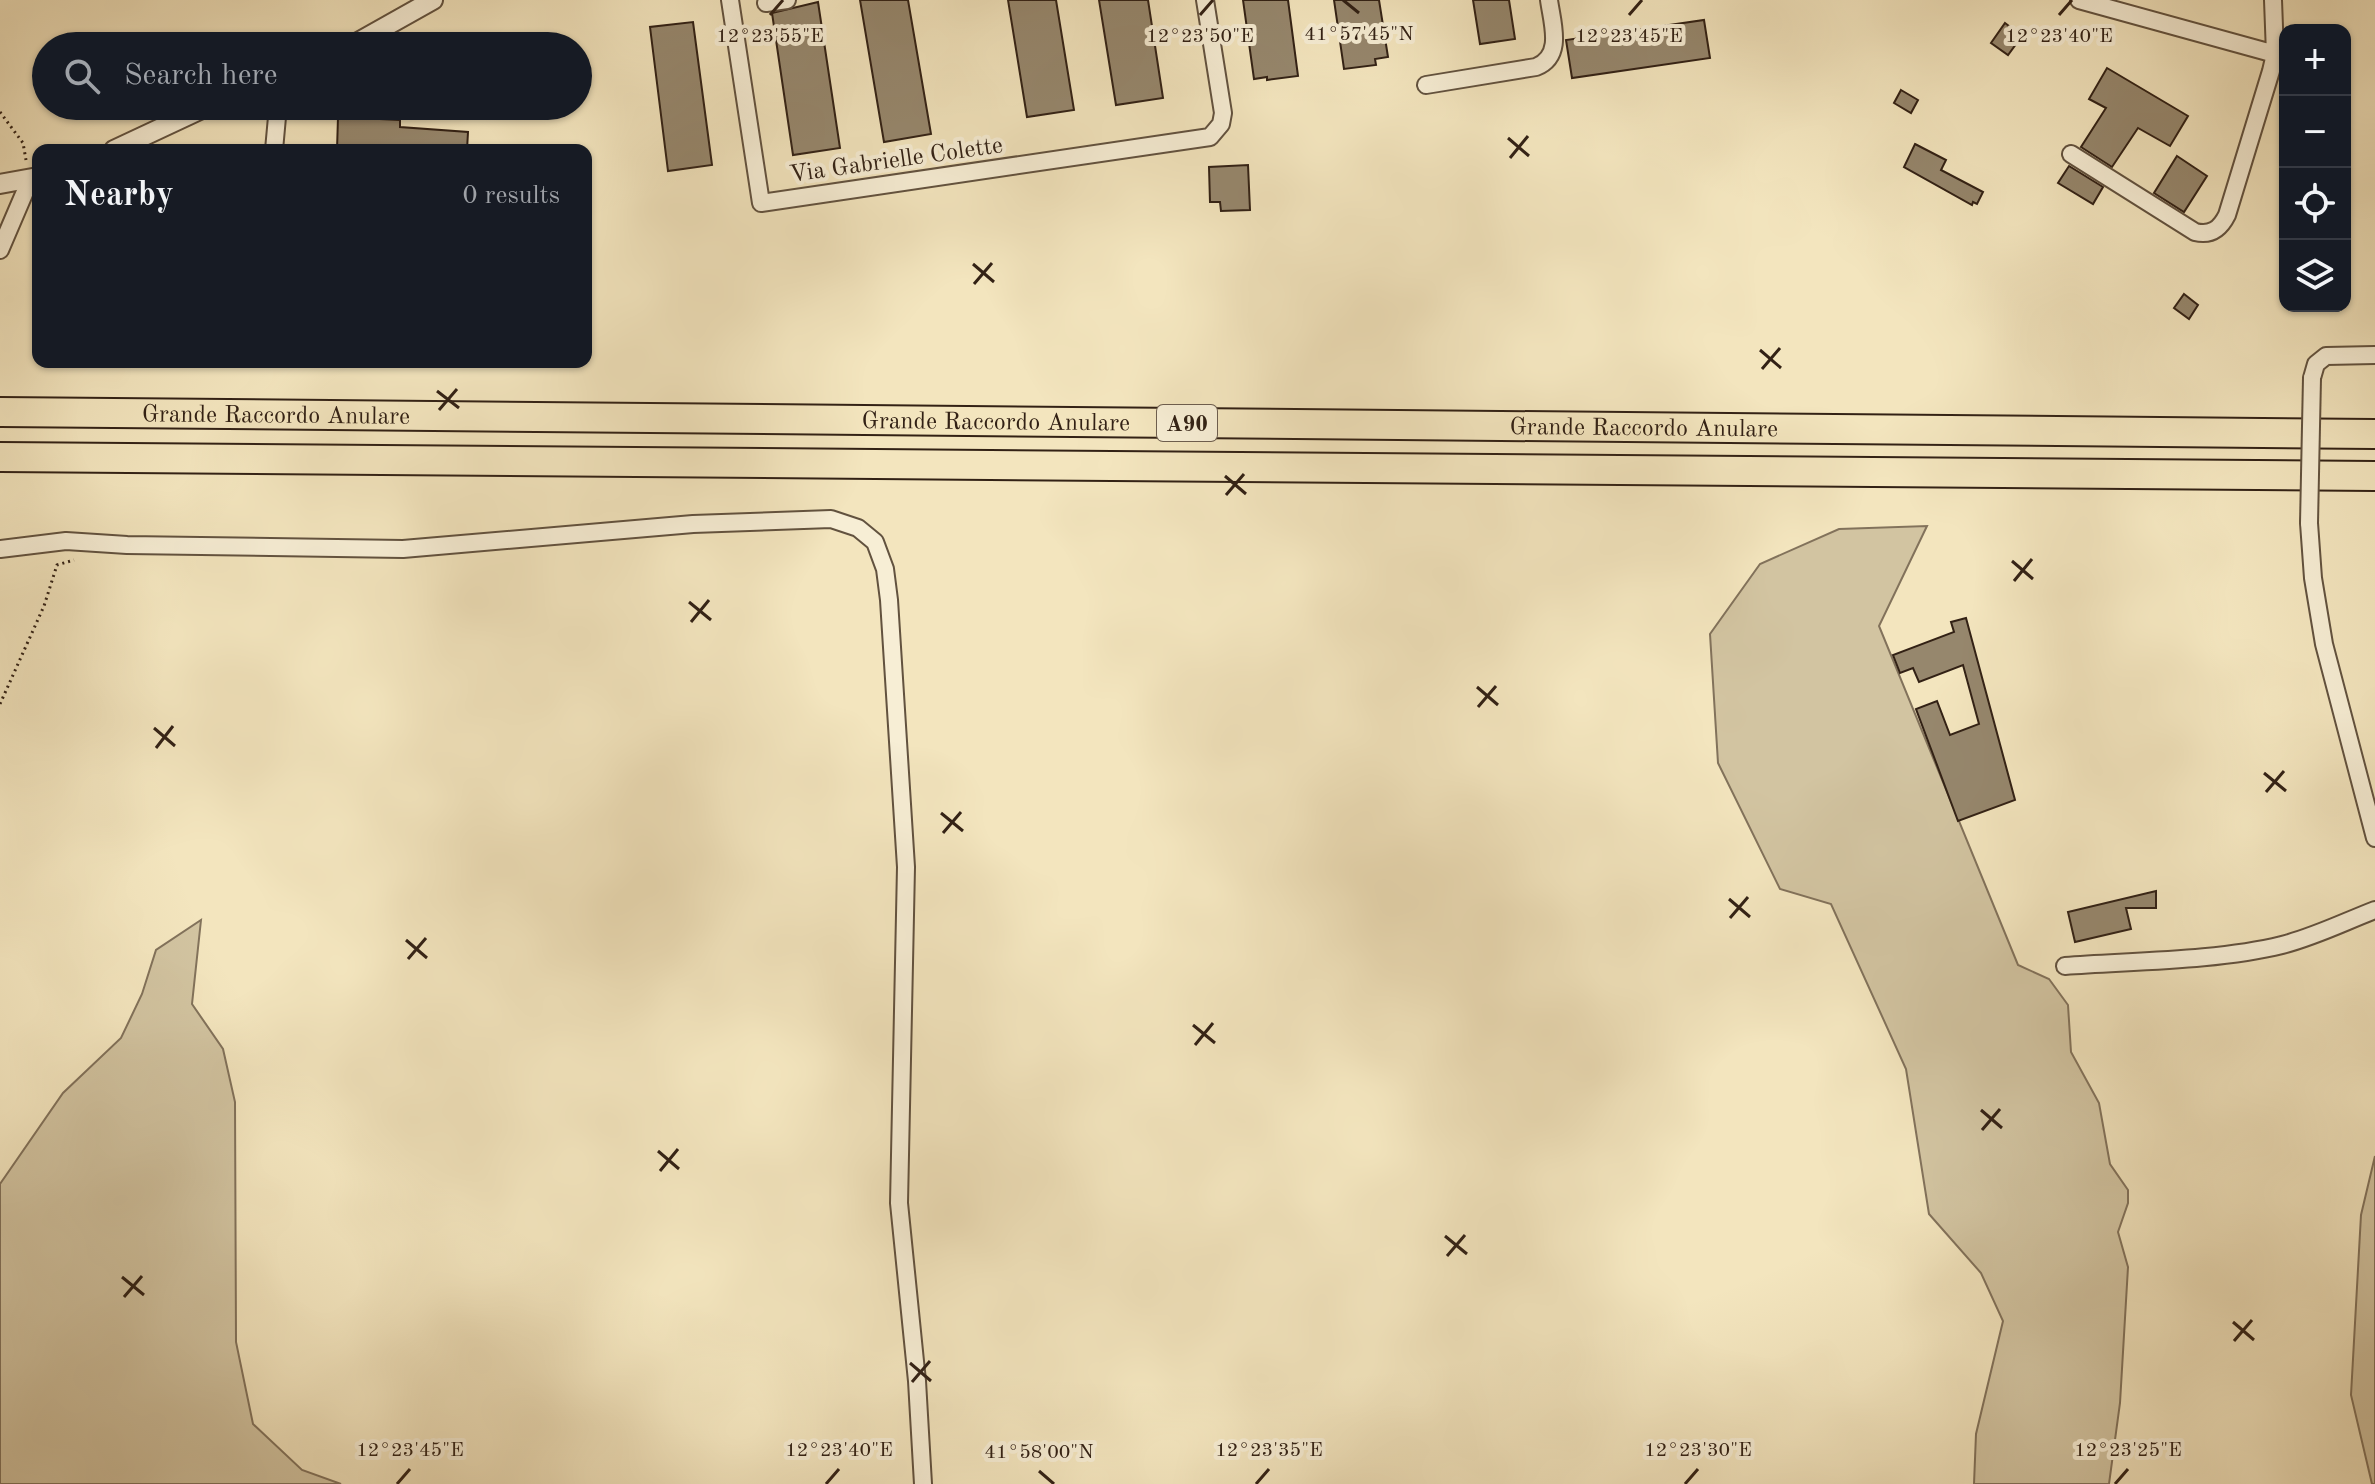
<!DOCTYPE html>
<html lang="en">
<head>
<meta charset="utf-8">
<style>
	:root { --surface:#171b24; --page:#242831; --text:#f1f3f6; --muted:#9ea1a6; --line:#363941 }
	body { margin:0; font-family:"Old Standard TT",serif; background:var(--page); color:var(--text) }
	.controls { position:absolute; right:24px; top:24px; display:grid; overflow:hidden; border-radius:16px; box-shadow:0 2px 6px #0004 }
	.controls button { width:72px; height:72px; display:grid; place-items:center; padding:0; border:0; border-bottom:2px solid var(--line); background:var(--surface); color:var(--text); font:40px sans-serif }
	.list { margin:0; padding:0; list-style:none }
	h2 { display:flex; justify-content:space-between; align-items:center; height:104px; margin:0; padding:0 32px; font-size:34px }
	h2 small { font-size:26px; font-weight:400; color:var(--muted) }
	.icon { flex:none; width:44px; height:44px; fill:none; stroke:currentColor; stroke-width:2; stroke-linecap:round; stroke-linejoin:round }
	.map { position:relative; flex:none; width:2375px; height:1484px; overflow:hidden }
	.search { position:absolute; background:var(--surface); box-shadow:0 2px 6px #0004; left:32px; top:32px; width:560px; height:88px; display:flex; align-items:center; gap:20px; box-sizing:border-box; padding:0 28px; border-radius:44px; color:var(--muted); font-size:30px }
	.panel { position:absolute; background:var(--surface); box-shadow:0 2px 6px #0004; left:32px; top:144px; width:560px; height:224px; border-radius:16px }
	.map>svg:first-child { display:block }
	.green { fill:#d2c4a1; stroke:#82725b; stroke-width:2 }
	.building { fill:#96876d; stroke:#322115; stroke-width:2 }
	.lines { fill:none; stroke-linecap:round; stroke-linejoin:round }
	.minor-casing { stroke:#62523f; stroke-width:20 }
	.tertiary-casing { stroke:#62523f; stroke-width:22 }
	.motorway-casing { stroke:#322115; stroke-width:32 }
	.path { stroke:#322115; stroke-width:3; stroke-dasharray:2 4; stroke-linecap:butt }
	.minor { stroke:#f7eed5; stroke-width:16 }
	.tertiary { stroke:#f7eed5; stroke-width:18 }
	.motorway { stroke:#f3e5be; stroke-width:28 }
	.minor-bridge-casing { stroke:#62523f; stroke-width:20; stroke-linecap:butt }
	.minor-bridge { stroke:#f7eed5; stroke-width:16 }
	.ticks { fill:none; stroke:#322115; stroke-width:3 }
	.labels { text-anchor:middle; stroke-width:8; stroke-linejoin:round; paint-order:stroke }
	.shield { fill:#f7eed5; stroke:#6d5e4f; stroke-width:2 }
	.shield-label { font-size:22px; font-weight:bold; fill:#322115 }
	.street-label { font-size:24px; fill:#322115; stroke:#f7eed5 }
	.ticks-label { font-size:20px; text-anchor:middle; fill:#322115; stroke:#f7eed5; stroke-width:8; stroke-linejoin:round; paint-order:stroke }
</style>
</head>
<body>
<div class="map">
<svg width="2375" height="1484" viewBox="0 0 2375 1484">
	<rect width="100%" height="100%" fill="#f3e5be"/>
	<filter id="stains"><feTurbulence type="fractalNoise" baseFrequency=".0025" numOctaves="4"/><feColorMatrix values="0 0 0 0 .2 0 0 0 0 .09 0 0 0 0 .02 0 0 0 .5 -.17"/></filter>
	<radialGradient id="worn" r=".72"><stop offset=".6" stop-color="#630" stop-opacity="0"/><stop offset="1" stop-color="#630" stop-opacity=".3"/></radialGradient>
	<path class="green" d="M1927 526 1879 626 2018 965 2049 979 2068 1005 2071 1052 2099 1103 2110 1164 2128 1190V1203L2118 1232 2128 1267 2120 1403 2109 1484H1974L1976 1434 2003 1321 1981 1273 1929 1214 1906 1069 1831 904 1780 889 1718 763 1710 634 1760 564 1839 529Z
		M201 920 192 1004 223 1049 235 1102 236 1342 253 1424 302 1470 341 1484H0V1184L63 1093 121 1038 142 994 156 950Z
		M2375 1156V1484H2372L2351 1395 2361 1215Z"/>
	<path class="building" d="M860 0H908L931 134 884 142Z
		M1008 0H1056L1074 110 1027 117Z
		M1099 0H1148L1163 98 1116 105Z
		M1243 0H1288L1298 76 1267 80V77L1254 79Z
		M1334 0H1379L1388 57 1375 59 1376 65 1344 69Z
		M1473 0H1509L1515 39 1480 44Z
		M818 2 840 148 793 155 772 13Z
		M1704 20 1710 58 1572 78 1566 40Z
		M693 22 712 165 668 171 650 27Z
		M2005 23 2022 36 2008 55 1991 43Z
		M2107 68 2188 116 2170 146 2138 128 2112 167 2081 147 2106 108 2089 99Z
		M1901 90 1918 100 1911 113 1894 103Z
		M338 117 400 120V127L468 132 467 150H337Z
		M1915 144 1946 160 1941 170 1983 192 1977 204 1973 202 1972 205 1904 167Z
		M2177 156 2207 176 2184 212 2154 193Z
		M1248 165 1250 210 1221 211 1220 202H1210L1209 167Z
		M2069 166 2103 187 2093 204 2058 183Z
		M2184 294 2198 305 2189 319 2174 308Z
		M1966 618 2015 800 1958 821 1916 709 1937 701 1950 735 1979 724 1963 665 1919 682 1913 668 1900 673 1893 655 1954 632 1951 622Z
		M2156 891V908H2126L2131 929 2075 942 2068 912Z"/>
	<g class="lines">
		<defs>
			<path id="minor" d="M730 0 761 203 1210 137 1221 124 1223 113 1205 0
				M2079 0 2275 54
				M766 3 787 0
				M1426 85 1536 67C1564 56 1552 23 1549 0
				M274 150 278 106
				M2071 154 2195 232C2211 236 2220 229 2227 215L2271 71 2275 54 2273 0
				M0 250 30 180
				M2312 378 2316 364 2326 356 2375 355
				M2309 523 2313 578 2324 644 2375 838
				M0 549 66 541 127 545 403 549 693 524 831 519 858 528 875 542 885 569 889 600 906 867 899 1203 917 1381 923 1484
				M2065 966C2133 961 2217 961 2282 945 2314 937 2344 922 2375 910"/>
			<path id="tertiary" d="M351 46 433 0
				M114 150 208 106
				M0 184 38 177"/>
			<g id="motorway">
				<path id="s1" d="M0 412 2375 434"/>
				<path d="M0 457 2375 476"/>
			</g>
		</defs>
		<use href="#minor" class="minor-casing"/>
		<use href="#tertiary" class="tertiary-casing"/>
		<use href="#motorway" class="motorway-casing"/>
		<path class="path" d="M0 112 23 143 26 160
			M0 704 44 606 57 565 74 560"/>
		<use href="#minor" class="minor"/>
		<use href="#tertiary" class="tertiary"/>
		<use href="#motorway" class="motorway"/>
		<defs>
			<path id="minor-bridge" d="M2309 523 2312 378"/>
		</defs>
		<use href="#minor-bridge" class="minor-bridge-casing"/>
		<use href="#minor-bridge" class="minor-bridge"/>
	</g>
	<path class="ticks" d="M1343 0 1359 13M770 15 783 0M1200 15 1213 0M1629 15 1642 0M2059 15 2072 0M1508 138 1529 156M1510 158 1528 136M973 264 994 282M974 284 992 263M1760 350 1781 368M1762 369 1780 348M437 391 459 408M439 410 457 389M1225 476 1246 494M1226 495 1244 474M2012 561 2033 579M2014 581 2032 559M689 602 711 620M691 622 709 600M1477 687 1498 705M1478 707 1496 686M154 728 175 746M156 748 173 726M2264 773 2286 791M2266 792 2284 771M941 813 963 831M943 833 961 812M1729 899 1750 917M1730 918 1748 897M406 940 427 958M408 959 426 938M1193 1025 1215 1043M1195 1045 1213 1023M1981 1110 2002 1128M1982 1130 2000 1109M658 1151 679 1169M660 1171 678 1149M1445 1236 1467 1254M1447 1256 1465 1235M122 1277 144 1295M124 1297 142 1276M2233 1322 2254 1340M2234 1341 2252 1320M910 1363 931 1381M912 1382 930 1361M1039 1471 1054 1484M397 1484 410 1469M826 1484 839 1469M1256 1484 1269 1469M1685 1484 1698 1469M2115 1484 2128 1469"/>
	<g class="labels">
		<rect class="shield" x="1157" y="405" width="60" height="36" rx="6"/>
		<g class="shield-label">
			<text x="1187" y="431">A90</text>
		</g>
		<g class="street-label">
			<text transform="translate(896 159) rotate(-8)" y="8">Via Gabrielle Colette</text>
			<text dy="8" stroke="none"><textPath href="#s1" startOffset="276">Grande Raccordo Anulare</textPath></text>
			<text dy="8" stroke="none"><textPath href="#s1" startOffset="996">Grande Raccordo Anulare</textPath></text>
			<text dy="8" stroke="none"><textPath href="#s1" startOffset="1644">Grande Raccordo Anulare</textPath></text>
		</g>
	</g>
	<g class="ticks-label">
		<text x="1359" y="40">41°57'45"N</text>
		<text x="770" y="42">12°23'55"E</text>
		<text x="1200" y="42">12°23'50"E</text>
		<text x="1629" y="42">12°23'45"E</text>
		<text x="2059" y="42">12°23'40"E</text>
		<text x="410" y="1456">12°23'45"E</text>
		<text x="839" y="1456">12°23'40"E</text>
		<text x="1269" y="1456">12°23'35"E</text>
		<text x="1698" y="1456">12°23'30"E</text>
		<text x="2128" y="1456">12°23'25"E</text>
		<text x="1039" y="1458">41°58'00"N</text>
	</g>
	<rect width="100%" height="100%" filter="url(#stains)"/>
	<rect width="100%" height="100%" fill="url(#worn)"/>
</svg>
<div class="controls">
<button>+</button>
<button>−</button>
<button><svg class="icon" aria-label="locate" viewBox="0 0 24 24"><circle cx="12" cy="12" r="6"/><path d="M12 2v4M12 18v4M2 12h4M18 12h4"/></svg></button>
<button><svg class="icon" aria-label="layers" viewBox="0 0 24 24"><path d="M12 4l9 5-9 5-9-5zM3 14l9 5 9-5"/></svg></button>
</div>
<div class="search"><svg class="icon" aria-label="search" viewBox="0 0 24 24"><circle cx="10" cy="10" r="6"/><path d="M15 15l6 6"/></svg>Search here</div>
<section class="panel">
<h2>Nearby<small>0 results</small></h2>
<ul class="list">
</ul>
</section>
</div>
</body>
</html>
